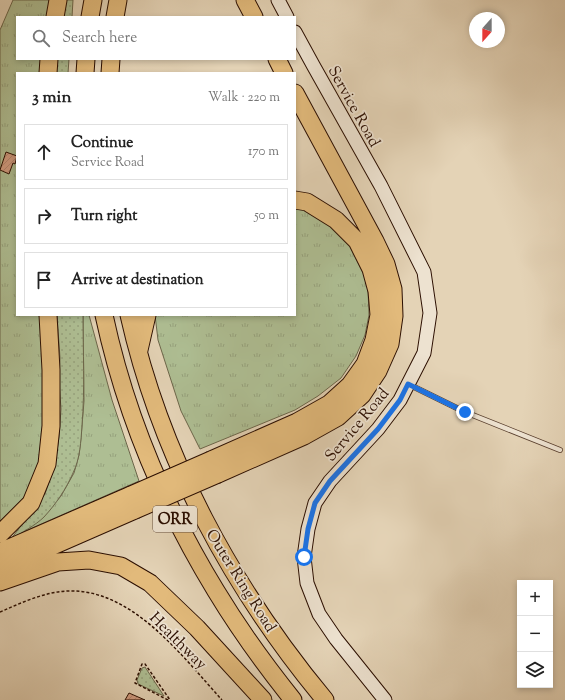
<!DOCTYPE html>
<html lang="en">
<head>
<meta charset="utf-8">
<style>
	:root { --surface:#fff; --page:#f6f6f6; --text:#222; --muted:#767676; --line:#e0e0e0 }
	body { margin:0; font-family:"Sorts Mill Goudy",serif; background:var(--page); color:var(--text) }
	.controls { position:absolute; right:12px; bottom:12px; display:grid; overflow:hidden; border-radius:0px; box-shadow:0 2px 6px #0003 }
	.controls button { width:36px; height:36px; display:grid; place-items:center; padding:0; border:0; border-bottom:1px solid var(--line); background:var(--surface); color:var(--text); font:20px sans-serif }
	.compass { position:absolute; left:469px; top:12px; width:36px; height:36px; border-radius:50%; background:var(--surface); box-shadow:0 2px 6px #0003; rotate:201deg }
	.stop { position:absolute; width:12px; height:12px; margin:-9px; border:3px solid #1a73e8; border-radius:50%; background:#fff }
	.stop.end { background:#1a73e8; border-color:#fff; box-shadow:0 1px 4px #0008 }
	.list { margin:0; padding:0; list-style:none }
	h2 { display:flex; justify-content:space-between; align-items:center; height:52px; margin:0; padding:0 16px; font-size:17px }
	h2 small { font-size:13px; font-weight:400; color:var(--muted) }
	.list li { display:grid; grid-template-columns:26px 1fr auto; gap:12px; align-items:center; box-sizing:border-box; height:56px; margin:0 8px 8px; padding:0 8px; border:1px solid var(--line); border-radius:0px }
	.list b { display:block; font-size:15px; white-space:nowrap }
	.list p { margin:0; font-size:13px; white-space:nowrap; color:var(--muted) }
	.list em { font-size:13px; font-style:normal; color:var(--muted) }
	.icon { flex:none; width:22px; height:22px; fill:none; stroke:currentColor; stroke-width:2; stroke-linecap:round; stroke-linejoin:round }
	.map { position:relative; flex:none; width:565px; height:700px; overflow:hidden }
	.search { position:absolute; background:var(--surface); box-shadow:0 2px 6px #0003; left:16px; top:16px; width:280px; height:44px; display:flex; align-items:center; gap:10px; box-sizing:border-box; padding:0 14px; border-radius:0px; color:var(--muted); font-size:15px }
	.panel { position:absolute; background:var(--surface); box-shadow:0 2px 6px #0003; left:16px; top:72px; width:280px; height:244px; border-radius:0px }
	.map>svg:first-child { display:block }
	.grass { fill:url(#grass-tufts); stroke:#6c664a }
	.garden { fill:url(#garden-dots); stroke:#6c664a }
	.building { fill:url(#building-hatch); stroke:#2b0e00 }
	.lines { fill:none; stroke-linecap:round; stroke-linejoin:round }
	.service-casing { stroke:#593f2e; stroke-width:6 }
	.secondary-casing { stroke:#2b0e00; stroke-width:15 }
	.motorway-casing { stroke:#2b0e00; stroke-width:19 }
	.path { stroke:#2b0e00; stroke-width:1.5; stroke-dasharray:3 2; stroke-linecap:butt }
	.service { stroke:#ede2d0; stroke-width:4.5 }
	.secondary { stroke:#ede2d0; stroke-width:13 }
	.motorway { stroke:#e2ba7b; stroke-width:17 }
	.motorway-bridge-casing { stroke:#2b0e00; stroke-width:19; stroke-linecap:butt }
	.motorway-bridge { stroke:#e2ba7b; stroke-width:17 }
	.route { stroke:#1a73e8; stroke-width:5 }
	.labels { text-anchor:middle; stroke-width:3.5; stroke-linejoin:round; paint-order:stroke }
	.shield { fill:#ede2d0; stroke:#654e3e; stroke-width:1 }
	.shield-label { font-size:15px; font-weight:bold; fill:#2b0e00 }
	.street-label { font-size:16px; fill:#2b0e00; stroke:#ede2d0 }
</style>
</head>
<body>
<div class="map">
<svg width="565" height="700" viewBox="0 0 565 700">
	<defs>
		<pattern id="grass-tufts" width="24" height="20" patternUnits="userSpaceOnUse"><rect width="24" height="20" fill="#aebe93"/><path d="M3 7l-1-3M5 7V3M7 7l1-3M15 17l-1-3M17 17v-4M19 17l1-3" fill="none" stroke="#96a27d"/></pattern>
		<pattern id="garden-dots" width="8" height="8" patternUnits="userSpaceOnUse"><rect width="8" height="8" fill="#aebe93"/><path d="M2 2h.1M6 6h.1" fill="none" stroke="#96a27d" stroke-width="1.8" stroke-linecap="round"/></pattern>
		<pattern id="building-hatch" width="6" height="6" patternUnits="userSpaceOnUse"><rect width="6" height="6" fill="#d29c81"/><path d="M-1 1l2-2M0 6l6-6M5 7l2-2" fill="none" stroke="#b4856e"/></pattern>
	</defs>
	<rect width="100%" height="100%" fill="#e4d3b6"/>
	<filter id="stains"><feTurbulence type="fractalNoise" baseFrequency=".005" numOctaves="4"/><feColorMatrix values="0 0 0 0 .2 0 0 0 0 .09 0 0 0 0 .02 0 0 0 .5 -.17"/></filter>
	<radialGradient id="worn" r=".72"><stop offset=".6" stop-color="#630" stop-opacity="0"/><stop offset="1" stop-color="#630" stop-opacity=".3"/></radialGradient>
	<path class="grass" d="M13 0H51L49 17H17V59H43L41 73H17V315H41L46 399 40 463 30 488 14 512 0 525V30Z
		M295 207 304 209 333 226 352 245 363 271 368 290 369 315 365 335 356 356 341 378 318 396 295 410 200 449 181 411 158 340 155 315H295Z
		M83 315H89L112 400 139 481 23 532 43 517 61 496 74 473 79 455 81 438 84 401Z"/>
	<path class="garden" d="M65 0H73L72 17H62Z
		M56 59H69L68 73H54Z
		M57 315H83C83 352 85 389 82 425 81 441 80 459 73 473 66 489 56 504 44 517 36 525 21 533 11 539L45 494 55 465 59 437 61 409 59 381 60 358Z
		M145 667 164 696 138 684 137 680 142 668Z"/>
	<path class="building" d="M6 152 17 156 15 164 13 163 9 174 0 170Z
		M129 693 145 700H125Z"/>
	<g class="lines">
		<defs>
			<path id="service" d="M410 385 465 412 560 450"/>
			<path id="secondary" d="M278 0 287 17
				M295 32 313 65 381 186 424 272 430 313 424 353 400 400 378 429 330 481 315 503 308 529 304 557 307 583 319 614 336 639 385 700"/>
			<path id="motorway" d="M245 0 254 17
				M55 17 58 0
				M90 17 93 0
				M115 17 118 0
				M277 59 284 73
				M48 73 49 59
				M85 73 86 59
				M110 73 111 59
				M104 315C125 413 164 506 216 591 239 629 265 665 293 700
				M129 315C161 457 232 588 325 700
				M139 350 147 315
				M211 460 297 422 329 404 350 385 365 364 374 340 379 315 377 291 371 269 357 241 336 220 307 202 295 200
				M218 474 304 436 338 417 362 395 378 371 390 344 394 316 393 289 386 264 375 241 295 93
				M0 534 31 503 47 464 51 426V370L48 315
				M0 552 131 495
				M0 569 135 510
				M0 582 58 562 89 560 121 566 150 583 197 628 263 700"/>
		</defs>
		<use href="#service" class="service-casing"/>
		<use href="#secondary" class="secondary-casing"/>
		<use href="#motorway" class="motorway-casing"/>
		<path class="path" d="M0 612C21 603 44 592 67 591 132 588 182 656 222 700
			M168 700 135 683 142 664H145L170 700"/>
		<use href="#service" class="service"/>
		<use href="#secondary" class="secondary"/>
		<use href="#motorway" class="motorway"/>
		<defs>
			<path id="motorway-bridge" d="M131 495 211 460
				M135 510 218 474"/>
		</defs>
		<use href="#motorway-bridge" class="motorway-bridge-casing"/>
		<use href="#motorway-bridge" class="motorway-bridge"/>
	</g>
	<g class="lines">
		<path class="route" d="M304 557 308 529 315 503 330 481 378 429 400 400 408 384 465 412"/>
	</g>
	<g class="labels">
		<rect class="shield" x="153" y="506" width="44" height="26" rx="3"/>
		<g class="shield-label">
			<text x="175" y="524">ORR</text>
		</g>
		<g class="street-label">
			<text transform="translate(355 106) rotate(61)" y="6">Service Road</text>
			<text transform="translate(356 424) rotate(-50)" y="6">Service Road</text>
			<text transform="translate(242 580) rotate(58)" y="6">Outer Ring Road</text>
			<text transform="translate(179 640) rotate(45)" y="6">Healthway</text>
		</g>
	</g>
	<rect width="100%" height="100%" filter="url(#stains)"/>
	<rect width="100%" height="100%" fill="url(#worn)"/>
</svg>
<div class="controls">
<button>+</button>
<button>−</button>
<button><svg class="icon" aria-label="layers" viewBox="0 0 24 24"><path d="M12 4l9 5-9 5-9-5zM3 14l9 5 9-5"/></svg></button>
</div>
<svg class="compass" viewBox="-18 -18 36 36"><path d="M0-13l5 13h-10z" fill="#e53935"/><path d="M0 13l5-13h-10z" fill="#767676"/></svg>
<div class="stop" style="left:304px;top:557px"></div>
<div class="stop end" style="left:465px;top:412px"></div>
<div class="search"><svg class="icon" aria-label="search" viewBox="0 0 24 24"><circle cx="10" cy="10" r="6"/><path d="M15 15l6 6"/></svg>Search here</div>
<section class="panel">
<h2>3 min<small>Walk · 220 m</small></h2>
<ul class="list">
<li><svg class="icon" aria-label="ahead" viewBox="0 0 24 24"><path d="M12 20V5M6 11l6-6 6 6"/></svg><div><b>Continue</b><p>Service Road</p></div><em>170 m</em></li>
<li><svg class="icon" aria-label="right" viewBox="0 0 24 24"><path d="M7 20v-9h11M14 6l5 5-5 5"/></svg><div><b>Turn right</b></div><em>50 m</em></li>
<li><svg class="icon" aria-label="arrive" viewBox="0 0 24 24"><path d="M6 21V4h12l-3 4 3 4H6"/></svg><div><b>Arrive at destination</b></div></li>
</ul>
</section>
</div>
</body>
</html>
